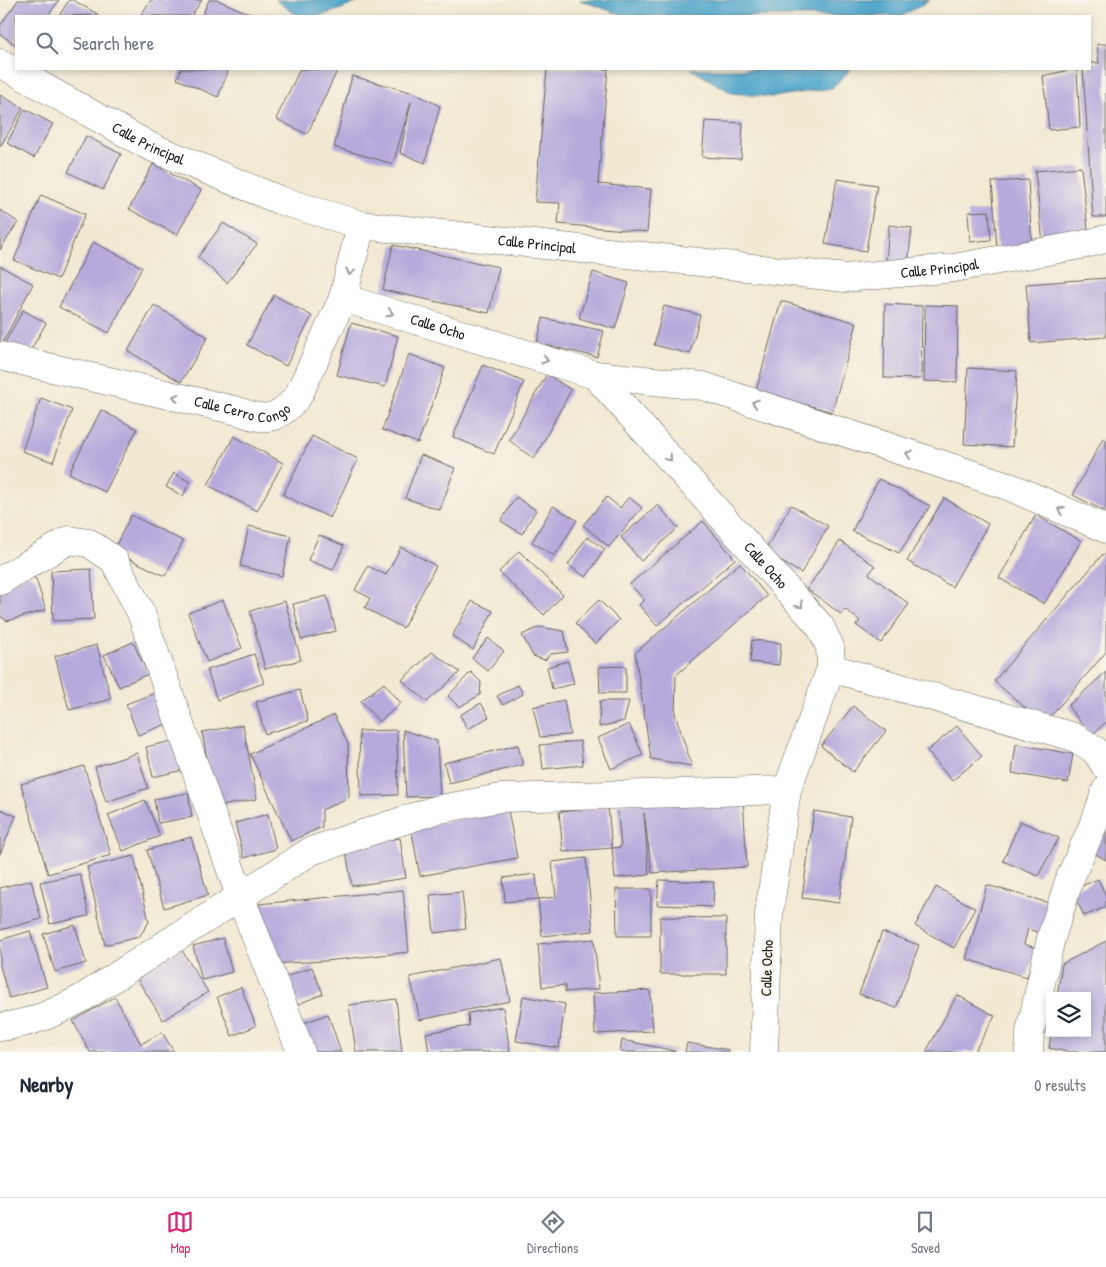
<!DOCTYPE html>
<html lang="en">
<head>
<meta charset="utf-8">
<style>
	:root { --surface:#fff; --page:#f2f2f3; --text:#1f2937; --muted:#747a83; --line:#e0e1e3; --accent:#db2777 }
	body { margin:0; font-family:"Patrick Hand",sans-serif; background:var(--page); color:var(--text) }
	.controls { position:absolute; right:15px; bottom:15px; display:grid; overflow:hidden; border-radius:0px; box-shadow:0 2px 8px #0003 }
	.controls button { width:45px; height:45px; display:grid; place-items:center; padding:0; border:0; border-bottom:1px solid var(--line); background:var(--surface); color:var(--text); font:25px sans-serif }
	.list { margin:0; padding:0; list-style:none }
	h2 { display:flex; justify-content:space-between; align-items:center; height:65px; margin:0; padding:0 20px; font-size:21px }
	h2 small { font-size:16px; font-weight:400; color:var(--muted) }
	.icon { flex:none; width:28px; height:28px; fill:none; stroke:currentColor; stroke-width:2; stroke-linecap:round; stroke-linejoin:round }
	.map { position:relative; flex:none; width:1106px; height:1052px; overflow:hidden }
	.search { position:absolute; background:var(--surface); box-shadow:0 2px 8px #0003; left:15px; right:15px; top:15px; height:55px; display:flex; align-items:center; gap:12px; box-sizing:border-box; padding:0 18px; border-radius:0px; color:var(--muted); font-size:19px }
	.sheet { height:145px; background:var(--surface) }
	nav { display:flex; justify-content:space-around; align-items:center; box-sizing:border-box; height:70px; border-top:1px solid var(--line); background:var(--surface); font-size:14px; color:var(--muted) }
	nav a { display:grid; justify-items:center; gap:2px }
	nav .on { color:var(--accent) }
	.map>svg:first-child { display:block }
	.water { fill:#4da4ca; stroke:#346073 }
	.building { fill:#b6aadc }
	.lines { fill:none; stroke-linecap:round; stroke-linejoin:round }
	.minor-casing { stroke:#67645c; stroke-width:29 }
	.minor { stroke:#fff; stroke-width:28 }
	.oneway { stroke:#999 }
	.labels { text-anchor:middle; stroke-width:4; stroke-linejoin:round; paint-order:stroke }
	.street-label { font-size:15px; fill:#1c1c1c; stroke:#f7f3e8 }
</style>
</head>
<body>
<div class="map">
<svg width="1106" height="1052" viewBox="0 0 1106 1052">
	<rect width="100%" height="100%" fill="#f7f3e8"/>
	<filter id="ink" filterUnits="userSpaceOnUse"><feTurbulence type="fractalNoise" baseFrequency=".02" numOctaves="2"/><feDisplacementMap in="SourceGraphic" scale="10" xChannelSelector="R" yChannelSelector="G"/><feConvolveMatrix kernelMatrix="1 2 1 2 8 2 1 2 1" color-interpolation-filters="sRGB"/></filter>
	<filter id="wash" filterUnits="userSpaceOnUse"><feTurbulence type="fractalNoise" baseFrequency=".0096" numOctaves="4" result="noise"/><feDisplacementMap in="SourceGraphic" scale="20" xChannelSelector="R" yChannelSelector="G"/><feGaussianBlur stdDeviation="1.12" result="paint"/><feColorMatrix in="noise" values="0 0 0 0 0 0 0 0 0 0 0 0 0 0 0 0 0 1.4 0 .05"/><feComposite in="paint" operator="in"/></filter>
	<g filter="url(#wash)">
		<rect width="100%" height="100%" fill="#f2e9d3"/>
		<path class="water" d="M276 0H362C348 7 319 19 302 16 294 15 283 5 276 0Z
			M580 0H930L902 16H625Z
			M691 69H851L832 88 772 97 732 93Z"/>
		<g id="blocks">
			<path class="building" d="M18 0H59L48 16H16V45L0 34V26Z
				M69 0H73L99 15 59 16Z
				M151 0H202L191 16H140Z
				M209 0H217L251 14V16H202Z
				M1097 44H1106V217H1093L1083 69H1090V63H1099Z
				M181 69H229L218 97 177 79Z
				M300 69H338L307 134 276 119Z
				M547 69H608L598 184 651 189 647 232 558 224 560 203 535 202Z
				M1074 69H1077L1080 127 1049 130 1043 76Z
				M352 76 414 93 440 106 425 163 400 153 411 102 393 164 334 147Z
				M0 95 23 108 0 147Z
				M25 109 53 124 34 158 7 143Z
				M705 121 743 123 741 159 702 157Z
				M86 136 121 154 103 190 68 172Z
				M153 164 201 190 177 235 129 209Z
				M1081 167 1089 238 1043 243 1035 171Z
				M837 179 877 185 866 251 825 244Z
				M1028 180 1032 246 997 248 992 182Z
				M41 195 85 214 58 279 14 260Z
				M0 210 18 222 0 250Z
				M989 211 991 240 970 242 968 212Z
				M223 223 257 244 227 283 198 257Z
				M889 225 912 228 908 263 886 261Z
				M93 242 142 267 109 333 59 307Z
				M393 245 499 267 489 313 383 290Z
				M0 266 33 284 0 347Z
				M593 272 629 283 615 329 579 318Z
				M1106 278V337L1031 343 1026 284Z
				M274 295 312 316 286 366 247 345Z
				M781 301 857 323 832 412 756 391Z
				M885 304 922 306 921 379 884 378Z
				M154 305 208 337 181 382 128 351Z
				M925 305 958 306 957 382 924 381Z
				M664 306 700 315 690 354 654 345Z
				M23 310 46 323 27 357 4 344Z
				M543 318 604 331 597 357 537 343Z
				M351 323 398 336 385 387 337 375Z
				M409 354 445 368 418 443 382 430Z
				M483 365 524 382 494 454 453 437Z
				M968 368 1017 371 1012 447 964 444Z
				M547 374 571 390 534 459 509 440Z
				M41 398 72 410 53 462 22 451Z
				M101 410 137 429 105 492 69 473Z
				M234 436 283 463 257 511 208 485Z
				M312 436 358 459 330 518 283 495Z
				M1103 438 1106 440V512L1073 495Z
				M421 455 455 468 440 510 405 498Z
				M174 473 190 482 183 496 166 487Z
				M879 479 930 506 899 553 852 531Z
				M516 497 536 510 522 534 501 521Z
				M607 497 620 508 629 497 642 508 609 547 583 525Z
				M944 498 988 524 952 587 907 561Z
				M658 505 678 528 641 561 621 537Z
				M791 505 828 526 801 573 764 552Z
				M553 506 577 520 555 556 532 542Z
				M131 515 183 541 165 576 113 551Z
				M1036 515 1081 541 1044 604 999 578Z
				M703 521 735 559 657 626 639 605 644 600 630 584Z
				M249 526 291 536 282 576 240 566Z
				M319 535 344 546 333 570 308 560Z
				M587 537 605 549 586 577 568 565Z
				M840 541 875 566 869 574 909 604 881 643 856 625 860 621 845 609 841 614 807 589Z
				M401 547 436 566 403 628 365 608 370 598 355 590 368 566 386 575Z
				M519 551 563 595 544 615 499 572Z
				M1103 554 1106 556V652L1044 724 994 681Z
				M740 563 767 596 676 675 675 714 692 766 651 759 635 653Z
				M91 569 94 619 53 621 51 571Z
				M28 574 36 579 46 610 7 621 0 616V588Z
				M327 596 336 631 301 640 293 604Z
				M223 600 242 648 207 662 188 613Z
				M599 600 619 620 595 644 575 623Z
				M285 601 301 660 265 669 250 611Z
				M472 601 493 611 473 650 452 636Z
				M539 627 564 631 568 652 550 654 545 660 533 656 522 635Z
				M488 638 504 651 488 671 472 658Z
				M752 640 781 643 779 665 750 662Z
				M133 642 148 674 119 687 104 655Z
				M97 645 111 699 69 710 55 656Z
				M432 652 460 672 427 702 402 680Z
				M254 654 264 683 217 700 207 670Z
				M568 661 574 684 552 689 547 667Z
				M626 666V693H600L599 667Z
				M471 672 481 682 480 695 459 707 448 696Z
				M1106 672V722L1091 736 1068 706Z
				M384 683 401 703 379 722 361 701Z
				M518 685 523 694 503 705 497 696Z
				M300 690 308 721 265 734 256 702Z
				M160 691 172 722 138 735 126 704Z
				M564 700 570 735 540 737 533 707Z
				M600 701H629L624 721 599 727Z
				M481 703 489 717 468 729 460 715Z
				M853 706 886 731 853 772 821 746Z
				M334 715 348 744 349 797 322 810V827L291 841 250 754Z
				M629 724 643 755 611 769 598 738Z
				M243 725 257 799 216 807 202 732Z
				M957 726 982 756 952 781 927 751Z
				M397 730 398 795 361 796 359 731Z
				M403 730 437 741 440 796 406 797Z
				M185 738 192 768 153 777 146 747Z
				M580 741 583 765 543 769 540 745Z
				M1016 744 1073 754 1068 783 1012 773Z
				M518 745 523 765 449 783 444 763Z
				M137 753 148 788 106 802 95 767Z
				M84 766 111 855 48 874 21 784Z
				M188 793 192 817 158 823 154 799Z
				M743 797 747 867 652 873 644 813 649 875 615 878 612 848 621 847 617 804Z
				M145 800 160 836 123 851 108 815Z
				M608 807 612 848 563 852 559 812Z
				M0 809 16 816 0 854Z
				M508 810 517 858 420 876 411 828Z
				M814 811 851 817 839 903 802 898Z
				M268 814 276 849 244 858 235 823Z
				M1106 817V860L1086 848Z
				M1020 821 1059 838 1038 876 1003 861Z
				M191 837 208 895 164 908 147 850Z
				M400 838 406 878 352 886 345 846Z
				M134 856 149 922 139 937 105 945 87 867Z
				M586 858 593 931 542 936 538 899 505 902 503 878 536 874 538 899 556 897 552 862Z
				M80 874 89 916 50 924 40 882Z
				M1098 879 1106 896V907L1084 916 1072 890Z
				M31 880 41 919 0 930V888Z
				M659 880 714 882 713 907 657 905Z
				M987 885 1049 903 1040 933 1028 929 1024 944 1036 948 1027 977 966 959Z
				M936 887 975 908 954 948 915 926Z
				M616 889H651V936H617Z
				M403 890 409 952 325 961 269 964 259 904Z
				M462 892 466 929 434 933 430 895Z
				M660 917 726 918V974H660Z
				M75 925 86 963 55 972 43 934Z
				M30 931 47 987 9 998 0 966V940Z
				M882 932 919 945 896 1008 859 994Z
				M223 938 232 972 202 980 193 946Z
				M594 939 599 989 565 992V985L542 987 538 944Z
				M1106 941V1052H1068L1049 1048 1051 1033H1087V996H1057L1062 964Z
				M181 949 208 992 163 1020 136 977Z
				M501 958 510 1001 420 1020 410 977Z
				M312 967 323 994 291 1007 280 979Z
				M241 987 256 1026 232 1036 217 997Z
				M650 990 653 1031 595 1034 593 993Z
				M957 995 995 1016 974 1052H926Z
				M523 996 565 1004 559 1048 516 1041Z
				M115 997 141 1044 162 1032 174 1052H90L73 1021Z
				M396 999 402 1052H356L349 1005Z
				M503 1007 510 1052H429L426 1033 469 1026 468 1013Z
				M328 1014 341 1052H305L296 1026Z
				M622 1040 675 1051V1052H620Z
				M687 1043 729 1050V1052H685Z"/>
		</g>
	</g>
	<g filter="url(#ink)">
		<use href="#blocks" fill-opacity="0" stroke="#67645c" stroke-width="1"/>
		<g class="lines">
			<defs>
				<g id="minor">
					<path id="s1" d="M0 63 149 146 279 200 361 225 845 278 954 268 1081 245 1106 239"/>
					<path id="s2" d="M343 298 595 375 820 626 830 647 831 668 787 790 769 913 764 1052"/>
					<path id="s3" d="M0 356 238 411C267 422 278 420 298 396L343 298 361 225"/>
					<path d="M595 375 703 386 1008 486 1106 529"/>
					<path d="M0 581 69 540 89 543 114 560 141 613 240 896 301 1052"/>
					<path d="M831 668 1074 737 1095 750 1106 767"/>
					<path d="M0 1027C34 1023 54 1013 84 997L311 851 435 810 500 798 787 790"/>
					<path d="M1029 1052 1030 1032 1051 938 1070 878 1098 814 1106 790"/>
				</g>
			</defs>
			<use href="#minor" class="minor-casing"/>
			<use href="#minor" class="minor"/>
		</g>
		<defs><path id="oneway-chevron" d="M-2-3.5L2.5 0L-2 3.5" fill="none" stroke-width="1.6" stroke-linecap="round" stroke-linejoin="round" transform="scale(1.25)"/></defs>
		<g class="oneway">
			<use href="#oneway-chevron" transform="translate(350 272) rotate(104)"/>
			<use href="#oneway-chevron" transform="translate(390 313) rotate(17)"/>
			<use href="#oneway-chevron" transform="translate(545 360) rotate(17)"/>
			<use href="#oneway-chevron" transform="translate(176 397) rotate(-167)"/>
			<use href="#oneway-chevron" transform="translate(755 403) rotate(-162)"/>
			<use href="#oneway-chevron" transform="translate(909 454) rotate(-162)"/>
			<use href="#oneway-chevron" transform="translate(669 458) rotate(48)"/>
			<use href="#oneway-chevron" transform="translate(1061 510) rotate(-156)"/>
			<use href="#oneway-chevron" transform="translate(800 605) rotate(48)"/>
		</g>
	</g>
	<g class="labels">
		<g class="street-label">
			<text dy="5" stroke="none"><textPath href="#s1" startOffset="169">Calle Principal</textPath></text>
			<text dy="5" stroke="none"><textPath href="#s1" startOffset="574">Calle Principal</textPath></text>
			<text dy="5" stroke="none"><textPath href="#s1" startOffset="979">Calle Principal</textPath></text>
			<text dy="5" stroke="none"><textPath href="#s2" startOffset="99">Calle Ocho</textPath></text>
			<text dy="5" stroke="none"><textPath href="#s3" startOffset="249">Calle Cerro Congo</textPath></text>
			<text dy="5" stroke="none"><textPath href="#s2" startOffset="519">Calle Ocho</textPath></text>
			<text transform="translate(767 968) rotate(-88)" y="5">Calle Ocho</text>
		</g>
	</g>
</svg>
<div class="controls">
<button><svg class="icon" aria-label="layers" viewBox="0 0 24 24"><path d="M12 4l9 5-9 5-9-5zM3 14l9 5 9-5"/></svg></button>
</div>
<div class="search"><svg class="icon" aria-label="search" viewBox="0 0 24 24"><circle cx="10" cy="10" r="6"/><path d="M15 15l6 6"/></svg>Search here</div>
</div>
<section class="sheet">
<h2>Nearby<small>0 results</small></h2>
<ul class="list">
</ul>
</section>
<nav>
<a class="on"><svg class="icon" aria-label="map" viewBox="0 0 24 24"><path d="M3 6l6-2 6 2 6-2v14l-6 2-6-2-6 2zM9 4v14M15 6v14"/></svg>Map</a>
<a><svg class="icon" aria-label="directions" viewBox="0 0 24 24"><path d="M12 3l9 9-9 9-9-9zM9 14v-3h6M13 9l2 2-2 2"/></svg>Directions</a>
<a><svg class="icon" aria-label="saved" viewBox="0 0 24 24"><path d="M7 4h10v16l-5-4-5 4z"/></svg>Saved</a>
</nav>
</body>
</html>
